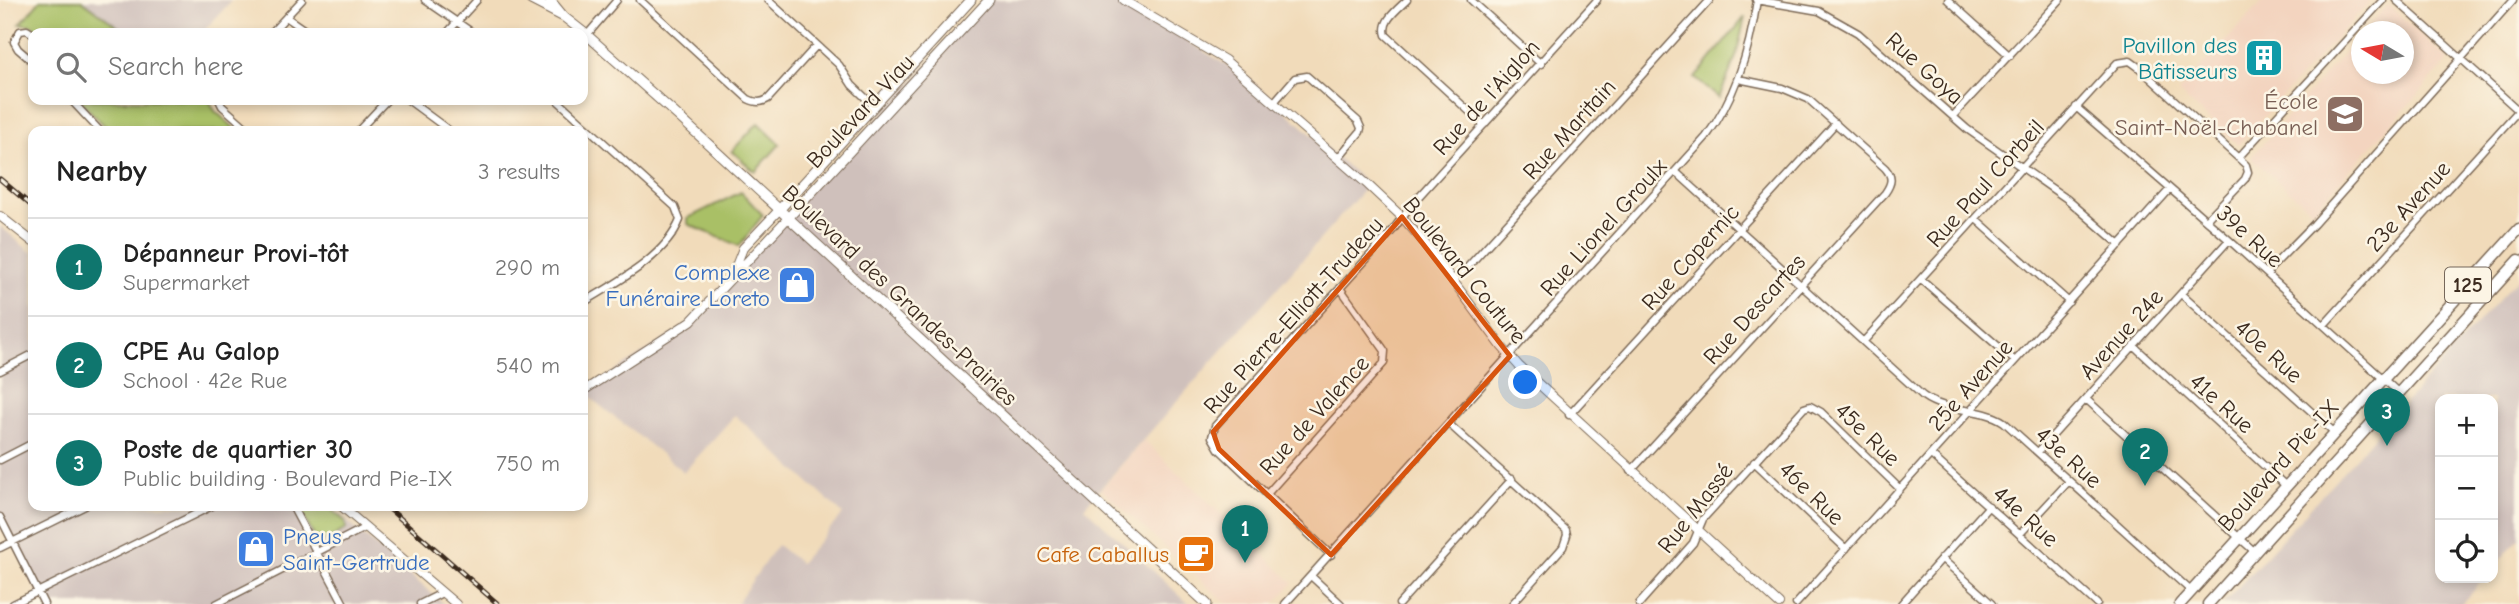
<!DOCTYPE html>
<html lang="en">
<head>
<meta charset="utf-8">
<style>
	:root { --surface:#fff; --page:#f6f6f6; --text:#222; --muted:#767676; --line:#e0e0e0; --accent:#0f766e }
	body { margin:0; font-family:"Comic Neue",sans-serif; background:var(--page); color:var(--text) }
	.controls { position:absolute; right:21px; bottom:21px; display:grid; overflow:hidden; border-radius:14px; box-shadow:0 4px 10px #0003 }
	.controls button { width:63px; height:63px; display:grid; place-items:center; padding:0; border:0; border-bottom:2px solid var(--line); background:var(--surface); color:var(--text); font:35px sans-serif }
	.compass { position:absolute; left:2351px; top:21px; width:63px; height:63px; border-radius:50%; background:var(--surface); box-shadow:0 4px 10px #0003; rotate:280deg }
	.you { position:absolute; left:1526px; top:383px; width:24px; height:24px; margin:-18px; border:5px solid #fff; border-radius:50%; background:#1a73e8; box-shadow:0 0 0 10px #1a73e833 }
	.badge { display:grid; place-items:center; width:46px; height:46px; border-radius:50%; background:var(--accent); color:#fff; font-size:23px; font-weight:700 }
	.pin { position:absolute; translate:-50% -58px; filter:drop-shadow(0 2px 4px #0008) }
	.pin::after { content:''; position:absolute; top:37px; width:24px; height:21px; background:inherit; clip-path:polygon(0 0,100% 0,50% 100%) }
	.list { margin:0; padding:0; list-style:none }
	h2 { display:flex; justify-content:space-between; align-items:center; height:91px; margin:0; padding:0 28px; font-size:30px }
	h2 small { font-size:23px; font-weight:400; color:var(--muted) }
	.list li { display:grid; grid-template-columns:46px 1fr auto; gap:21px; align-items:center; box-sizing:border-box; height:98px; padding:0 28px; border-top:2px solid var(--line) }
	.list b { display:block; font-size:26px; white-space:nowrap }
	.list p { margin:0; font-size:23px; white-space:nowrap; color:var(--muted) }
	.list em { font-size:23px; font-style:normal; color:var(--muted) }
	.icon { flex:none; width:38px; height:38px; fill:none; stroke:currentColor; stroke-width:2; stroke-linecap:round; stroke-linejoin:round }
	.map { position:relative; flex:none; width:2519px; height:604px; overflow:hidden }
	.search { position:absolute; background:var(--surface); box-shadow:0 4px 10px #0003; left:28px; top:28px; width:560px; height:77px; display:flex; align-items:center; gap:18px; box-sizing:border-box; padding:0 24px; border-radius:14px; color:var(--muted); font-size:26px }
	.panel { position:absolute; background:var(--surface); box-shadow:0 4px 10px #0003; left:28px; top:126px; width:560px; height:385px; border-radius:14px }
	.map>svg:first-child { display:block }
	.built { fill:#f3d4bf }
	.industrial { fill:#cfc0bb }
	.green { fill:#a9c066; stroke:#727542; stroke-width:2 }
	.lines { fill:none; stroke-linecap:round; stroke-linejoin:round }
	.minor-casing { stroke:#7b6855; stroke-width:9 }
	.tertiary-casing { stroke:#7b6855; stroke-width:10 }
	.secondary-casing { stroke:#7b6855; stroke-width:11 }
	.primary-casing { stroke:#7b6855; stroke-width:13 }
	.minor { stroke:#fff; stroke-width:6 }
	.tertiary { stroke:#fff; stroke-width:8 }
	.secondary { stroke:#fff; stroke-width:9 }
	.primary { stroke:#fff; stroke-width:10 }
	.rail-casing { stroke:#3b2a1e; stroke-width:5 }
	.rail { stroke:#fcf5e5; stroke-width:2.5; stroke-dasharray:8; stroke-linecap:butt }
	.marked { fill:#d7540e; fill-opacity:0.2; stroke:#d7540e; stroke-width:5; stroke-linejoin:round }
	.labels { text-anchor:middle; stroke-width:5; stroke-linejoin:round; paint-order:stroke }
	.shield { fill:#fcf5e5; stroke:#75675a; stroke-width:2 }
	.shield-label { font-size:21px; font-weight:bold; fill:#3b2a1e }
	.culture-label { font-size:23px; fill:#0d838f; stroke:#fcf5e5; text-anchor:end }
	.street-label { font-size:23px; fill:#3b2a1e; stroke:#fcf5e5 }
	.education-label { font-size:23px; fill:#785e54; stroke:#fcf5e5; text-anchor:end }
	.shop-label { font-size:23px; fill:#366cbe; stroke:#fcf5e5; text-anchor:end }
	.food-label { font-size:23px; fill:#c56008; stroke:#fcf5e5; text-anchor:end }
</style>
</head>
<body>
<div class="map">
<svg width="2519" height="604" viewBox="0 0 2519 604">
	<rect width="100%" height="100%" fill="#fcf5e5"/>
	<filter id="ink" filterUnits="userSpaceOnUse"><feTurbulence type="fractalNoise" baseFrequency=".0143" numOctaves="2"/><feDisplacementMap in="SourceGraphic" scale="14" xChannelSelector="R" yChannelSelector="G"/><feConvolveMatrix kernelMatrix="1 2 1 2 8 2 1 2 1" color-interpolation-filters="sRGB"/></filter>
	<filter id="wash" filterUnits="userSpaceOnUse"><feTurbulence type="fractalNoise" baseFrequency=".00686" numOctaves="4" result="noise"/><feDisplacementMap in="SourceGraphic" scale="28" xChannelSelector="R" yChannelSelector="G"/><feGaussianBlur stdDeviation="1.57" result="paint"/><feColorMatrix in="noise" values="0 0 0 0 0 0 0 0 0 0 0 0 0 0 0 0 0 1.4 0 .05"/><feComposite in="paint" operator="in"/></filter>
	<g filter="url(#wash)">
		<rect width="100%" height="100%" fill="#f1dbba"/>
		<path class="built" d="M2264 0H2371L2238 145 2178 92Z
			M2388 5 2449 60 2313 211 2252 159V156L2361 34 2362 74H2404V32L2364 31Z
			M1144 440 1293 583 1274 604H1227L1101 489Z"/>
		<path class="industrial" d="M82 0H232L202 33H126Z
			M988 0H1121L1252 81 1368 185 1084 507 1189 604H736L777 545 800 563 843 514 735 415 684 472 583 392 682 328Z
			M0 226 33 254V506H329L444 604H44L0 517Z
			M2519 277V538L2493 568V399H2440V578H2484L2461 604H2223Z"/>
		<path class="green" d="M40 0H82L126 33H40L32 25 20 24Z
			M1745 17 1736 57 1719 98 1695 78Z
			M79 100H209L215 111 238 131H110Z
			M758 123 780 144 755 172 732 151Z
			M741 192 763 215 739 246 688 224V218Z
			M298 506H327L345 521 346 529 321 543 317 542Z"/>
	</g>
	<g filter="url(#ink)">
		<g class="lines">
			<defs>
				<path id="minor" d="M425 0 473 33
					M640 0 748 99C756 103 761 103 768 99L817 45
					M768 0 839 65 852 85 874 106
					M1407 0C1397 10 1381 21 1386 35L1484 125
					M1471 0 1541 64
					M1756 0 1819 11 1858 33 1967 129 2067 199 2120 245
					M1948 0 2010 56
					M2396 0 2519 111
					M286 17 309 33
					M271 33 302 0
					M447 33 477 0
					M33 34 27 30 20 31 14 42 18 49 33 62
					M587 35 617 0
					M71 100 100 131
					M219 100 222 106 250 131
					M408 100 450 131
					M557 100 675 207 680 220C665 258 615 283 583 303
					M1275 101 1295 78 1307 76 1358 121 1361 128 1360 132 1338 158
					M2076 107 2229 240 2399 393
					M1953 116 2060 0
					M358 131 387 100
					M2239 157 2383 0
					M1676 172 1923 396C1948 414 1980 406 2004 422L2191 591
					M1976 219 2069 302
					M2266 273 2314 224 2513 0
					M1921 279 2015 361
					M1452 280 1464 271 1710 0
					M2181 294 2335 433
					M2324 325 2519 110
					M1864 341 2117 63 2130 61 2137 66 2246 165 2248 172 2245 179 2206 220
					M2134 346 2286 486
					M0 371 33 354
					M2086 399 2255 552
					M1569 415 1836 123
					M1449 424 1566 530 1567 535 1563 547 1512 604
					M2038 452 2229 240
					M1931 455 2097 604
					M0 460 33 443
					M1754 462 1846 549
					M1631 471 1885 193C1892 183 1893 177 1885 168L1808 99 1782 88 1738 79
					M1267 494 1384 363 1385 351 1340 288
					M292 506 344 604
					M0 517 44 604
					M2020 534 2069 481
					M0 548 85 506
					M1331 555 1219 449 1212 437 1215 426 1393 230 1411 205 1597 0
					M1941 558 1992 604
					M1311 576 1341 604
					M13 604 212 506
					M216 604 366 527
					M420 604 442 593
					M1285 604 1706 137C1736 97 1750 50 1757 0
					M1399 604 1512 479
					M1639 604 1693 543 1703 519 1804 408 1810 406 1821 412 1900 489
					M1796 604 2170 189
					M1901 604 1989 506"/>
				<path id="tertiary" d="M1123 0 1225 60 1368 185 1402 217 1428 247 1502 347 1519 366 1779 604
					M0 216 33 242
					M732 276 743 248 779 210
					M583 391 691 321 788 218
					M341 506 456 604"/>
				<path id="secondary" d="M531 0 562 16
					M550 0 564 17 587 35 679 117 1207 604
					M779 210 971 0
					M788 218 989 0"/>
				<path id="primary" d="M2180 604 2519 229
					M2208 604 2519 260"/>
			</defs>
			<use href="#minor" class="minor-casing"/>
			<use href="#tertiary" class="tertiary-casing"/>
			<use href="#secondary" class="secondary-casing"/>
			<use href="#primary" class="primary-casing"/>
			<use href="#minor" class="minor"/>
			<use href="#tertiary" class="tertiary"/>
			<use href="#secondary" class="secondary"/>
			<use href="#primary" class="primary"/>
			<defs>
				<path id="rail" d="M0 179 33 207
					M386 506 498 604"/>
			</defs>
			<use href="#rail" class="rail-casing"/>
			<use href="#rail" class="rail"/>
		</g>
	</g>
	<path class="marked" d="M1402 217 1510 356 1331 555 1219 449 1213 432Z"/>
	<defs>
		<symbol id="building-square" viewBox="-11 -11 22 22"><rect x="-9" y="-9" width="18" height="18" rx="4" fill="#0f9aa8" stroke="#fcf5e5"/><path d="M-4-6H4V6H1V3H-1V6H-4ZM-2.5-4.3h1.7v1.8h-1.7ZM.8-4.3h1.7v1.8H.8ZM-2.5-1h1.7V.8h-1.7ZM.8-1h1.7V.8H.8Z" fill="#fff"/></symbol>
		<symbol id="school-square" viewBox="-11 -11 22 22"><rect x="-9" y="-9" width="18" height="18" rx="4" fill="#8d6e63" stroke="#fcf5e5"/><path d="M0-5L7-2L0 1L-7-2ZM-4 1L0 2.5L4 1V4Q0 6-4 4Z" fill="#fff"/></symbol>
		<symbol id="shop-square" viewBox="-11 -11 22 22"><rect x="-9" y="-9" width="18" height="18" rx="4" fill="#3f7fe0" stroke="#fcf5e5"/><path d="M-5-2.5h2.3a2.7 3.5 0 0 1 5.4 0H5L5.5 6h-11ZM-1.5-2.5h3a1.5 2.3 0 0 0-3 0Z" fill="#fff"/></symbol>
		<symbol id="cafe-square" viewBox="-11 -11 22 22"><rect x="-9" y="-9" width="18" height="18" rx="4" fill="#e8710a" stroke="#fcf5e5"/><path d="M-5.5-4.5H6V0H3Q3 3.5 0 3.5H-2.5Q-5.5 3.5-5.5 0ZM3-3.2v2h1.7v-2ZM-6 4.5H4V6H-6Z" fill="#fff"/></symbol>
	</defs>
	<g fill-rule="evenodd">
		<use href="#building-square" x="2242" y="36" width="44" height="44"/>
		<use href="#school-square" x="2323" y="92" width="44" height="44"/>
		<use href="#shop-square" x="775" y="263" width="44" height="44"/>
		<use href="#shop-square" x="234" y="527" width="44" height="44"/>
		<use href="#cafe-square" x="1174" y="532" width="44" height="44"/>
	</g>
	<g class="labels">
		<rect class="shield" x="2445" y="267.5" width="46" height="35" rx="5"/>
		<g class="shield-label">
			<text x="2468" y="292">125</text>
		</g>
		<g class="culture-label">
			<text x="2237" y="53">Pavillon des<tspan x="2237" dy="26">Bâtisseurs</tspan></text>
		</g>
		<g class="street-label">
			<text transform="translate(1925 68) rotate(42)" y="8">Rue Goya</text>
			<text transform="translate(1486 97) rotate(-48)" y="8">Rue de l'Aiglon</text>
			<text transform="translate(860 111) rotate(-47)" y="8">Boulevard Viau</text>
			<text transform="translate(1569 129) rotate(-48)" y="8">Rue Maritain</text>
			<text transform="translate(1985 183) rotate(-48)" y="8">Rue Paul Corbeil</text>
			<text transform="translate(2408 206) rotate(-48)" y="8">23e Avenue</text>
			<text transform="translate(1603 227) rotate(-48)" y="8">Rue Lionel Groulx</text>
			<text transform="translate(2250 236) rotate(42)" y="8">39e Rue</text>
			<text transform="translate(1690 257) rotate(-48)" y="8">Rue Copernic</text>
			<text transform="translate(1465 270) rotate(51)" y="8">Boulevard Couture</text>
			<text transform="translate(900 295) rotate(43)" y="8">Boulevard des Grandes-Prairies</text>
			<text transform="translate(1754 309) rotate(-48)" y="8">Rue Descartes</text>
			<text transform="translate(1293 315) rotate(-48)" y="8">Rue Pierre-Elliott-Trudeau</text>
			<text transform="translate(2121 334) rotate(-48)" y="8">Avenue 24e</text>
			<text transform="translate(2269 351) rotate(42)" y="8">40e Rue</text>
			<text transform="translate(1970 385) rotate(-48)" y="8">25e Avenue</text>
			<text transform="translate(2222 403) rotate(42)" y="8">41e Rue</text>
			<text transform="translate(1314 415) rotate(-48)" y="8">Rue de Valence</text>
			<text transform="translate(1868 434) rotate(44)" y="8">45e Rue</text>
			<text transform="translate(2069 457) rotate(42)" y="8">43e Rue</text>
			<text transform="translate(2278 465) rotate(-48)" y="8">Boulevard Pie-IX</text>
			<text transform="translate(1812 493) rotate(44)" y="8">46e Rue</text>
			<text transform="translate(1695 508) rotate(-52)" y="8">Rue Massé</text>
			<text transform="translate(2026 516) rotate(42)" y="8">44e Rue</text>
		</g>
		<g class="education-label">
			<text x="2318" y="109">École<tspan x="2318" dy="26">Saint-Noël-Chabanel</tspan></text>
		</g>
		<g class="shop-label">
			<text x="770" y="280">Complexe<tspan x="770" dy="26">Funéraire Loreto</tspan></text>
			<text x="283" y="544" text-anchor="start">Pneus<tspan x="283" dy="26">Saint-Gertrude</tspan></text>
		</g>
		<g class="food-label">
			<text x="1169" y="562">Cafe Caballus</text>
		</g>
	</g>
</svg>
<div class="controls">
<button>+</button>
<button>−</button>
<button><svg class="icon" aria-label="locate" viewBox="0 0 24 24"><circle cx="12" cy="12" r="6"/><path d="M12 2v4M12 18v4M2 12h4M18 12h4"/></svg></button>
</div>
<svg class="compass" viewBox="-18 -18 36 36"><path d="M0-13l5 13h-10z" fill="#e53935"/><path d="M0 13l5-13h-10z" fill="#767676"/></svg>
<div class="you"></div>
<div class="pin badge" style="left:1245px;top:563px">1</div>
<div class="pin badge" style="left:2145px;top:486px">2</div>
<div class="pin badge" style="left:2387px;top:446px">3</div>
<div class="search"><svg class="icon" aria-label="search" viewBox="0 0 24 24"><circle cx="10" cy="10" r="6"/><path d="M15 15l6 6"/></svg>Search here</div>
<section class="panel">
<h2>Nearby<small>3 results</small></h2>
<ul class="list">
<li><span class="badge">1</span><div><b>Dépanneur Provi-tôt</b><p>Supermarket</p></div><em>290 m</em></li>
<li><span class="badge">2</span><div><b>CPE Au Galop</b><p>School · 42e Rue</p></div><em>540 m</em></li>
<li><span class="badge">3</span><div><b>Poste de quartier 30</b><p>Public building · Boulevard Pie-IX</p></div><em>750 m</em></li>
</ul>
</section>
</div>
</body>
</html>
